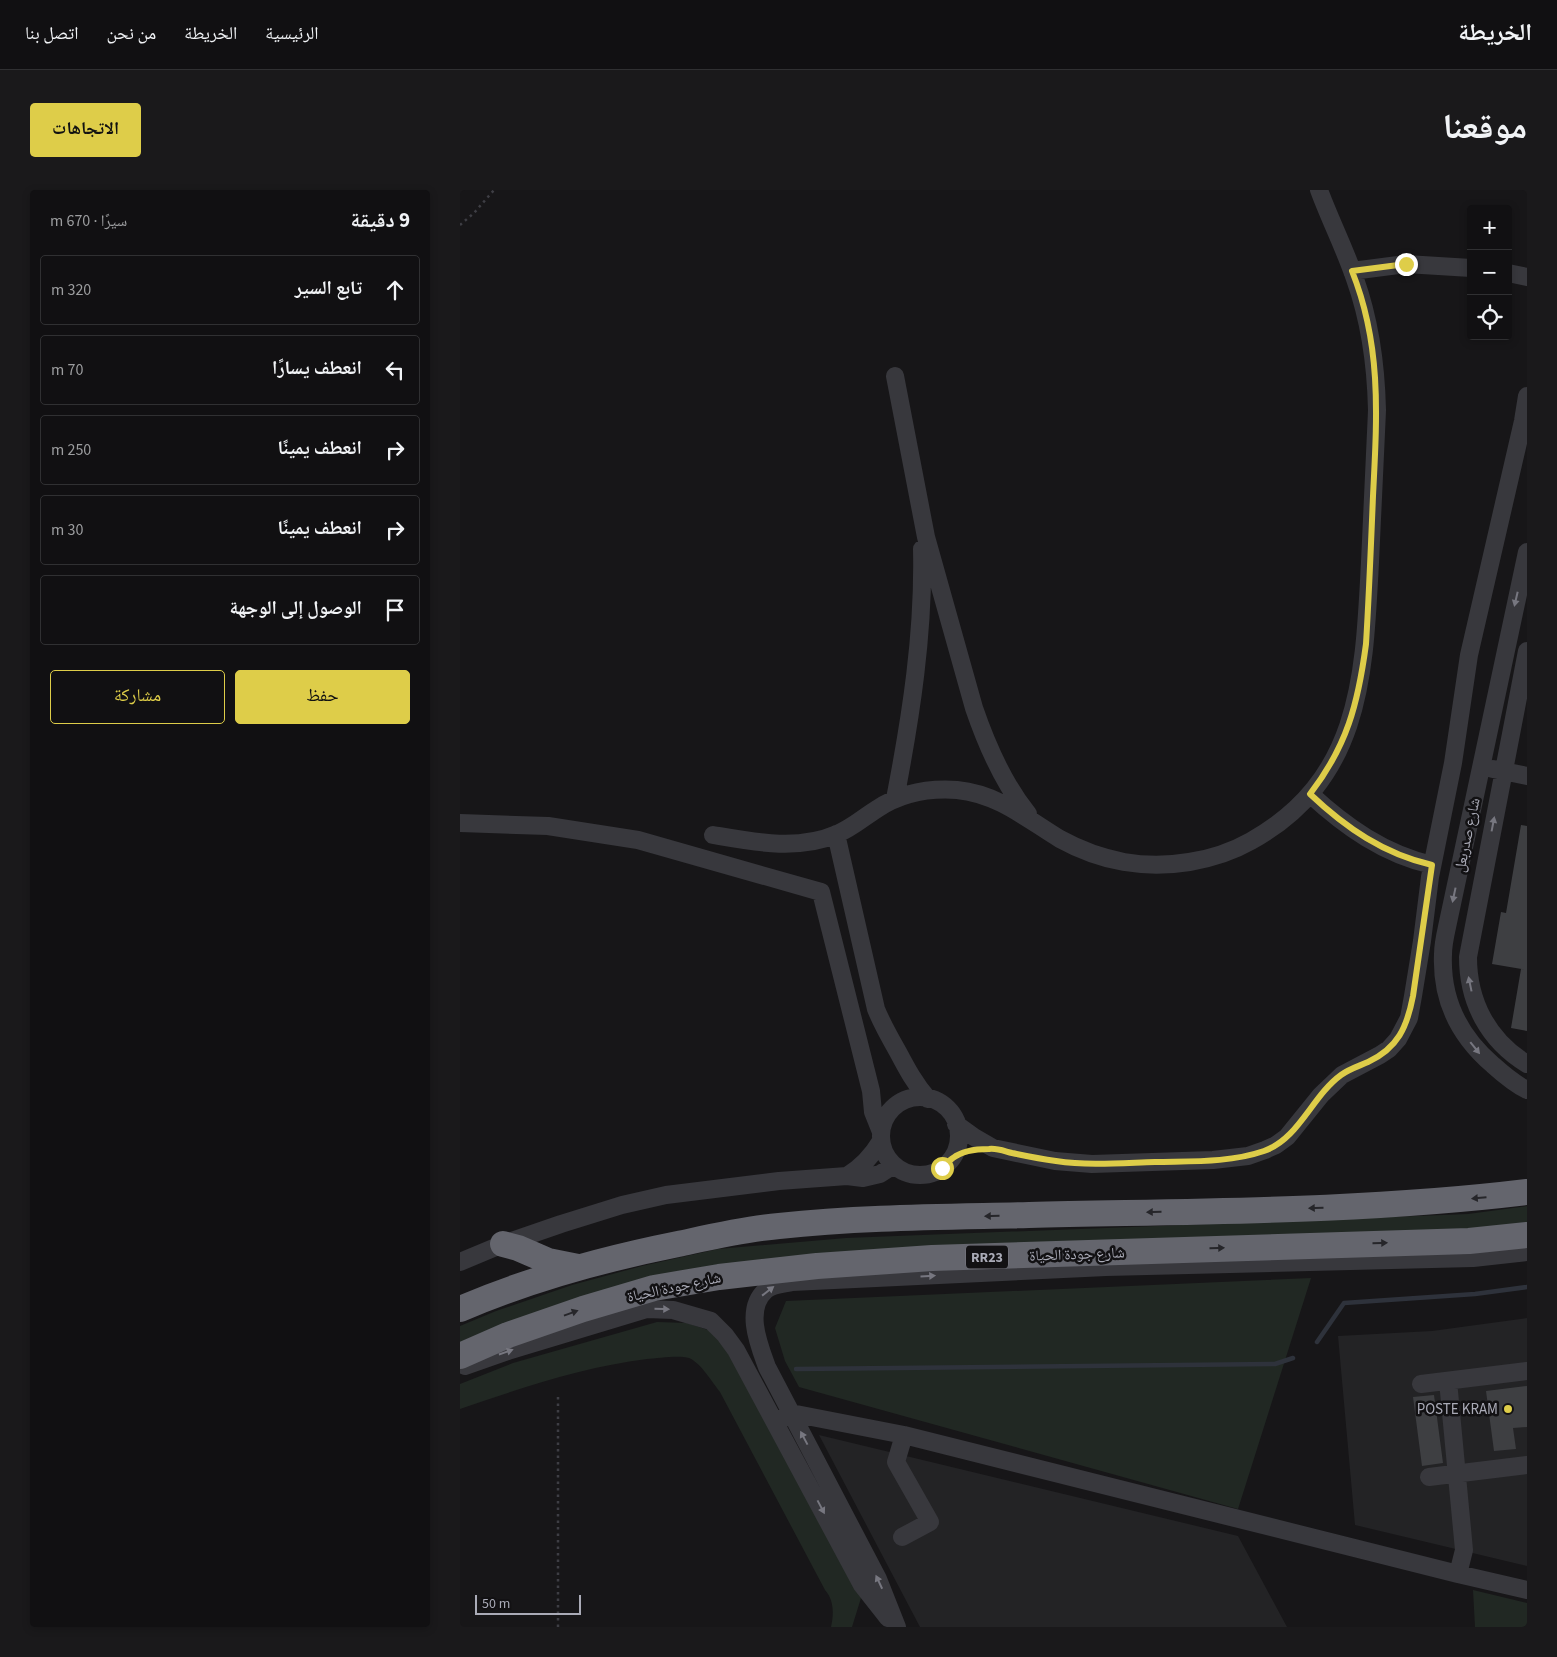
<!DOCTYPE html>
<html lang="ar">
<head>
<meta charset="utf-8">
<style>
	:root { --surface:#111012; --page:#1a191b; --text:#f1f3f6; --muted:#9c9d9f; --line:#303032; --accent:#decd49 }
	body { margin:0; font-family:"Source Sans 3","Noto Naskh Arabic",sans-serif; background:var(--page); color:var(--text); direction:rtl }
	.controls { position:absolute; right:15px; top:15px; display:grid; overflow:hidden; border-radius:5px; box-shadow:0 2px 8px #0003 }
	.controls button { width:45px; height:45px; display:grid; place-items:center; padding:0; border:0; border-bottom:1px solid var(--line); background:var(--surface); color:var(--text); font:25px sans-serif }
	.scale { position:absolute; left:15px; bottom:12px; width:106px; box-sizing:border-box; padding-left:5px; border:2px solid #aaabb7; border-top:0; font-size:14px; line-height:18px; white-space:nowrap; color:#aaabb7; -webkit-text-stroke:4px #121113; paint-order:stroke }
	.stop { position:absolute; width:15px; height:15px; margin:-11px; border:4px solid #decd49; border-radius:50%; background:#fff }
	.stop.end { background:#decd49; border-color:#fff; box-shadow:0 1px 5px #0008 }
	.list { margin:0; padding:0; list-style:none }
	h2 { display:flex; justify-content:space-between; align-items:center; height:65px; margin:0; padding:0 20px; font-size:21px }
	h2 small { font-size:16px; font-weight:400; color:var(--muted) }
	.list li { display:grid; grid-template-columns:32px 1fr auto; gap:15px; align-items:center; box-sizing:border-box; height:70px; margin:0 10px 10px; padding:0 10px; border:1px solid var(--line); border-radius:5px }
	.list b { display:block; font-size:19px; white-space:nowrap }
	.list em { font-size:16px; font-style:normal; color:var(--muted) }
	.actions { display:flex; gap:10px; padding:15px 20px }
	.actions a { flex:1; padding:11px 0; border:1px solid var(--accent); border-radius:5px; text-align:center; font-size:18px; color:var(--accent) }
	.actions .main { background:var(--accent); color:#111 }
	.icon { flex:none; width:28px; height:28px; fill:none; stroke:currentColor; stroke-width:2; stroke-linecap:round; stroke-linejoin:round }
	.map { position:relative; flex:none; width:1067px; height:1437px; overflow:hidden; direction:ltr; border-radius:5px }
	header { display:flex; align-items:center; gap:30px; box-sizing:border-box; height:70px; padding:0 25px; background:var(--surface); border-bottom:1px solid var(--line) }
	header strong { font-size:24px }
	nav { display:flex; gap:28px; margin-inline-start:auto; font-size:18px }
	.intro { display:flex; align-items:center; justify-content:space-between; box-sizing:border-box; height:120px; padding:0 30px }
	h1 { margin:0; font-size:35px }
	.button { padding:12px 22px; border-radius:5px; background:var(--accent); color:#111; font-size:18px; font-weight:700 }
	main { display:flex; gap:30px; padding:0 30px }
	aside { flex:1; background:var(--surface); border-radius:5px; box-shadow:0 2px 8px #0003 }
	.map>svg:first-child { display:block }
	.built { fill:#232325 }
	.green { fill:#212823 }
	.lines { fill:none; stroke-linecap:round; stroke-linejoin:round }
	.stream { stroke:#2e323b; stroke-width:4.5 }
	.building { fill:#3e3f42 }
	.path { stroke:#3e3e44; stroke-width:2.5; stroke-dasharray:2.5 4; stroke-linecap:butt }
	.minor { stroke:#38383d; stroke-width:18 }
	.highway { stroke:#64656d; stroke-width:26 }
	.oneway { fill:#777780 }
	.oneway2 { fill:#26262a }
	.route { stroke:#decd49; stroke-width:6 }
	.poi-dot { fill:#decd49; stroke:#121113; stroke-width:2 }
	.labels { text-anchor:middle; stroke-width:5; stroke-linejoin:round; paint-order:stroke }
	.shield { fill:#121113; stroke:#7c7d86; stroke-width:1 }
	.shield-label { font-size:14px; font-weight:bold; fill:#aaabb7 }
	.street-label { font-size:15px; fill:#aaabb7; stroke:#121113 }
	.poi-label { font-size:15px; fill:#aaabb7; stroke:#121113; text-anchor:end }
</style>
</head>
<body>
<header>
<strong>الخريطة</strong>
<nav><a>الرئيسية</a><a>الخريطة</a><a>من نحن</a><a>اتصل بنا</a></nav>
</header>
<div class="intro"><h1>موقعنا</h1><a class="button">الاتجاهات</a></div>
<main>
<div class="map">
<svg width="1067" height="1437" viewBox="0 0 1067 1437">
	<rect width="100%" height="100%" fill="#171618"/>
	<path class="built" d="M1067 1128V1376L895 1335 878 1146 972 1141Z
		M359 1245 778 1346 827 1437H460Z"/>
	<path class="green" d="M1067 1016V1037L264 1080 0 1161V1136L36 1121 112 1095 182 1076 258 1059 386 1048 1008 1024Z
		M851 1088 778 1319 339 1197 325 1171 315 1138 326 1111Z
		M197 1132 227 1133 248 1140 273 1166 401 1408 392 1437H371C374 1424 374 1410 365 1400L260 1202C252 1192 241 1173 229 1168 220 1165 198 1168 187 1169 123 1177 61 1198 0 1219V1194L53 1173Z
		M1013 1400 1067 1413V1437H1015Z"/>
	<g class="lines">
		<path class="stream" d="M857 1152 884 1113 1015 1104 1067 1097
			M336 1179 815 1174 833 1168"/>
	</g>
	<path class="building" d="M1061 635 1067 636V780L1032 774 1041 722 1046 723Z
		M1061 779 1067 780V841L1051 838Z
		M1067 1196V1237L1053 1238 1056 1259 1034 1261 1026 1201Z
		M974 1205 983 1273 962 1276 953 1207Z"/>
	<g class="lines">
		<path class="path" d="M0 35 14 23 34 0
			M98 1437V1205"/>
		<path class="minor" d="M892 81 946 74 1011 78
			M1048 83 1067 87
			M435 186 466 347 514 518C527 556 543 593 568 624
			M1067 362 987 737C985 746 983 755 983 764 981 809 999 846 1033 875 1043 884 1055 894 1067 900
			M1067 461 1008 767C1008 812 1028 850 1067 874
			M1033 579 1067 586
			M850 604C886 637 924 664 972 675
			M435 609C451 526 464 443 462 359
			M0 633 88 636 178 650 361 702 411 901 413 922 421 942
			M376 644 416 819C422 834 430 848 438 862 447 879 455 894 468 909
			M253 645C294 652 338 661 377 644 392 638 404 627 417 619 441 603 469 598 497 600 538 604 567 629 600 649 620 660 642 668 664 672 706 679 754 672 791 651 902 589 904 485 910 372 912 322 915 271 917 220 916 175 910 131 895 89 885 59 870 30 859 0
			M421 946a39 39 0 1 1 78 0a39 39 0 1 1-78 0Z
			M496 934 514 947 533 958 595 971 632 974 753 970 788 966 805 960 816 955 827 947 861 905 882 885 920 865 929 859 938 849 949 828 953 806 962 751 970 687 993 573 1009 465 1063 231 1067 206
			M387 986C402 977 412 966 421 951
			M0 1072 43 1054 101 1034 162 1015 206 1005 319 991 387 986 403 988 420 984 434 975
			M5 1176 48 1161 187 1119 213 1120 251 1131 265 1145 276 1160 402 1395 428 1428
			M961 1194 1067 1181
			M316 1233 331 1223 444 1245 998 1384 1004 1360 988 1191
			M969 1287 1067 1275
			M442 1347 470 1332 436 1272 444 1245
			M998 1384 1067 1400
			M437 1437 418 1389 307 1177C299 1155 284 1119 306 1100 313 1094 324 1094 332 1092L646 1077 1013 1068 1067 1062"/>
		<path class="highway" d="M43 1054 58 1058 88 1071 118 1077
			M0 1119C70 1089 143 1069 218 1054 251 1047 285 1039 319 1036 402 1027 486 1027 569 1025 735 1021 902 1022 1067 1002
			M0 1166 48 1145 123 1119 194 1098 259 1087 357 1076 472 1068 1009 1051 1067 1045"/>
	</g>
	<defs><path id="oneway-solid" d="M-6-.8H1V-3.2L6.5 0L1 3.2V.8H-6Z" transform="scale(1.25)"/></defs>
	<g class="oneway">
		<use href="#oneway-solid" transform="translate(1056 409) rotate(103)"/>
		<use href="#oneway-solid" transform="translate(1033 634) rotate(-79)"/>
		<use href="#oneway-solid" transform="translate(994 705) rotate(102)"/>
		<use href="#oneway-solid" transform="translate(1010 794) rotate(-102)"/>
		<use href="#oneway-solid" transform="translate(1015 858) rotate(51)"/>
		<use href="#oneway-solid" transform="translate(468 1086) rotate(-3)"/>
		<use href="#oneway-solid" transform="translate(308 1101) rotate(-38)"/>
		<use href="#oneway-solid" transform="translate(202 1119) rotate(1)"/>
		<use href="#oneway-solid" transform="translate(46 1162) rotate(-19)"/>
		<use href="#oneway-solid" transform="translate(344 1248) rotate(-118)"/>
		<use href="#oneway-solid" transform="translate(361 1317) rotate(62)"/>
		<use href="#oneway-solid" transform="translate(419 1392) rotate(-115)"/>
	</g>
	<g class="oneway2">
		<use href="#oneway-solid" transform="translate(1019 1008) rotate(175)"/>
		<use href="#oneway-solid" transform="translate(856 1018) rotate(178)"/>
		<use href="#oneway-solid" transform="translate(694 1022) rotate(179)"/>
		<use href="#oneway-solid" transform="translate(532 1026) rotate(179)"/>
		<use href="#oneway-solid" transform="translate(920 1053) rotate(-2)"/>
		<use href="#oneway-solid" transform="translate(757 1058) rotate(-2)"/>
		<use href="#oneway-solid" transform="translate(111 1123) rotate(-20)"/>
	</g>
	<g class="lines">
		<path class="route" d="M482 978C486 975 489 970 493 968 502 961 518 959 529 959 537 958 544 961 552 963 566 966 581 969 596 971 629 976 662 973 695 972 731 971 769 973 804 961 839 949 852 906 881 885 889 879 899 876 908 872 938 858 947 837 953 806L972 675C924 664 886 638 850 604 887 556 898 514 906 454 909 405 911 355 913 306 917 227 922 156 892 81L946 74"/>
	</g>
	<circle class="poi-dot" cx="1048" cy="1219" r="5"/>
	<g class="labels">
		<rect class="shield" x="506" y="1055.5" width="42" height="23" rx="4"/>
		<g class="shield-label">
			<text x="527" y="1072">RR23</text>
		</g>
		<g class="street-label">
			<text transform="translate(1007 645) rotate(-78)" y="5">شارع صدربعل</text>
			<text transform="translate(617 1064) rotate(-2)" y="5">شارع جودة الحياة</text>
			<text transform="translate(214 1097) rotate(-12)" y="5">شارع جودة الحياة</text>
		</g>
		<g class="poi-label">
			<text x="1038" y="1224">POSTE KRAM</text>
		</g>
	</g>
</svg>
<div class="controls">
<button>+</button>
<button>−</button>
<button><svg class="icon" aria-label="locate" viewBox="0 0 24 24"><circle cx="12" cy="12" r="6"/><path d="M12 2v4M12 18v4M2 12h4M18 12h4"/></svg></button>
</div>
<div class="scale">50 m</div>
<div class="stop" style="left:482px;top:978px"></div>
<div class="stop end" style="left:946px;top:74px"></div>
</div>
<aside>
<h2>9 دقيقة<small>سيرًا · 670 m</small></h2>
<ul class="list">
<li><svg class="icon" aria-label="ahead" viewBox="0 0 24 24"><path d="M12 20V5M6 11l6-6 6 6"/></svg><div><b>تابع السير</b></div><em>320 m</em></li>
<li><svg class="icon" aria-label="left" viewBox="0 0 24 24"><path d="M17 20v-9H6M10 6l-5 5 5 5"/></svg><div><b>انعطف يسارًا</b></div><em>70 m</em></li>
<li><svg class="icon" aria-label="right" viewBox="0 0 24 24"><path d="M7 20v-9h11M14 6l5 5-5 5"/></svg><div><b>انعطف يمينًا</b></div><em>250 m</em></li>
<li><svg class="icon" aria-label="right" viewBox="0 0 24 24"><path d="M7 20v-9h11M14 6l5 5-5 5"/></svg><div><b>انعطف يمينًا</b></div><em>30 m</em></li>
<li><svg class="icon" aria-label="arrive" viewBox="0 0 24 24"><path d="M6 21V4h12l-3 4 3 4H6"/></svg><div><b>الوصول إلى الوجهة</b></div></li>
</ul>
<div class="actions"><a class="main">حفظ</a><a>مشاركة</a></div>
</aside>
</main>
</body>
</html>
